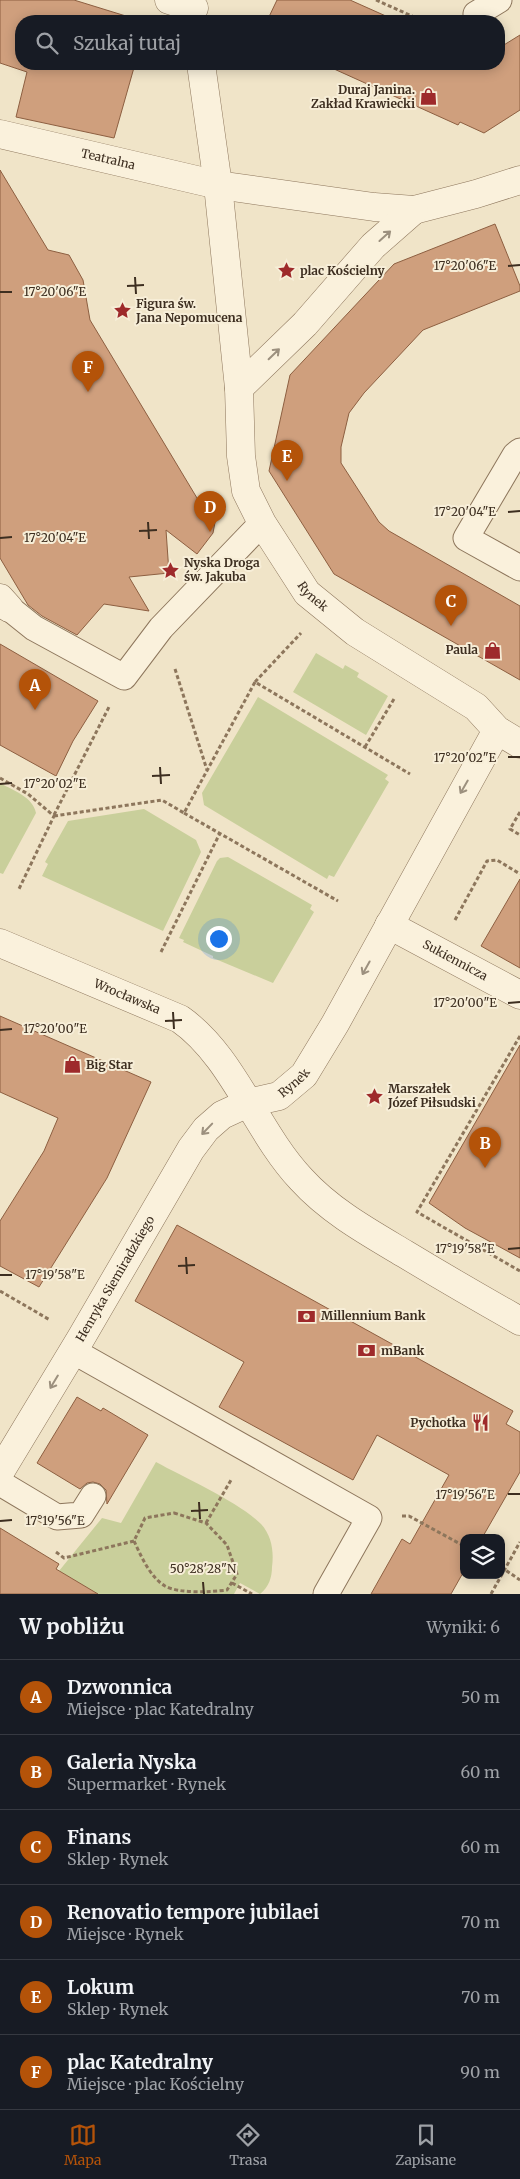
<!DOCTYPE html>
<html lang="pl">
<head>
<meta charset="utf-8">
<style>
	:root { --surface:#171b24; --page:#242831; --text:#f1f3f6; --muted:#9ea1a6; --line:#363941; --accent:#b45309 }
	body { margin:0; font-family:Merriweather,serif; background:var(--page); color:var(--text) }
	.controls { position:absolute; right:15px; bottom:15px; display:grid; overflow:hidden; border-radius:10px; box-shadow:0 2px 12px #0003 }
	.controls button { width:45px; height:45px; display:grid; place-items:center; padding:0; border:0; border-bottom:1px solid var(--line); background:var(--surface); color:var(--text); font:25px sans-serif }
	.you { position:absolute; left:218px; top:938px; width:18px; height:18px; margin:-12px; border:4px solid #fff; border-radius:50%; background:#1a73e8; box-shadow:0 0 0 8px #1a73e833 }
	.badge { display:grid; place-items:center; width:32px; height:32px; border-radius:50%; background:var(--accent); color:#fff; font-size:16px; font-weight:700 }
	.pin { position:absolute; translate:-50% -41px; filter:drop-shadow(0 1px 2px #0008) }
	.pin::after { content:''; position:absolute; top:26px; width:18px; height:15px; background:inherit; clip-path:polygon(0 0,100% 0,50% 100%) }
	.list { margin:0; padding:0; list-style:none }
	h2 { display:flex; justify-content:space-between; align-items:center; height:65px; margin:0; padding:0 20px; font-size:21px }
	h2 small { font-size:16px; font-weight:400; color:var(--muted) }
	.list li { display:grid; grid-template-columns:32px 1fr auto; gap:15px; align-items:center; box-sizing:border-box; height:75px; padding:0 20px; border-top:1px solid var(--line) }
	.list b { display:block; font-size:19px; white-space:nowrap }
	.list p { margin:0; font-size:16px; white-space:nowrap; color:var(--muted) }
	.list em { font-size:16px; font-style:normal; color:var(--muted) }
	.icon { flex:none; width:28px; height:28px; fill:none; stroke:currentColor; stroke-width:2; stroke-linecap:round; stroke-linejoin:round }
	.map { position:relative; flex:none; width:520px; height:1594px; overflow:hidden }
	.search { position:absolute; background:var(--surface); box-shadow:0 2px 12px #0003; left:15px; right:15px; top:15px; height:55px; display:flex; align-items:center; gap:12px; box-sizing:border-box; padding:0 18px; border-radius:20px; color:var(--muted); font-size:19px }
	.sheet { height:515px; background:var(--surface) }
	nav { display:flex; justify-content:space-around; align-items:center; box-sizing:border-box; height:70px; border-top:1px solid var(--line); background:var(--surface); font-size:14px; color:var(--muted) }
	nav a { display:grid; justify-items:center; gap:2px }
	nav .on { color:var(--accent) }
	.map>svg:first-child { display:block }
	.green { fill:#c9cf9b }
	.building { fill:#cf9f7d; stroke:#8d5f41 }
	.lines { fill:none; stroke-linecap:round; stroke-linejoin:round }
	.lane-casing { stroke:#8d765c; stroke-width:27 }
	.street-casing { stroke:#8d765c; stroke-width:29 }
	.path { stroke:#8d765c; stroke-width:3; stroke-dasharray:4 2.5; stroke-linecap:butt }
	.lane { stroke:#faf1dc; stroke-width:25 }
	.street { stroke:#faf1dc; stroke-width:28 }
	.oneway { stroke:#9c907e }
	.ticks { fill:none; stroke:#3d2e20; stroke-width:2 }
	.labels { text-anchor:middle; stroke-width:4; stroke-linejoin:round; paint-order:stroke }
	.poi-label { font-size:12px; font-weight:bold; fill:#3d2e20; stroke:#f7eed8; text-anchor:start }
	.street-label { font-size:12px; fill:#3d2e20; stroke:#f7eed8 }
	.ticks-label { font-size:12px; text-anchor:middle; fill:#3d2e20; stroke:#f7eed8; stroke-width:4; stroke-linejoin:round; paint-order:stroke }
</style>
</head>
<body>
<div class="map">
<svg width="520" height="1594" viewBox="0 0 520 1594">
	<rect width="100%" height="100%" fill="#f0e4c8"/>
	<path class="green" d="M316 653 343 669 345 665 359 673 357 677 388 696 366 735 293 692Z
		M258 697 388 775 385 779 389 782 334 877 329 875 327 879 204 805 202 793Z
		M0 783C14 791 33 797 36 813L3 874 0 873Z
		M144 809 196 840 201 852 163 931 42 876 48 864 45 862 68 821Z
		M228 857 312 905 310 909 314 912 273 983 213 958V956L183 942 184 940 179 938 217 861 220 858Z
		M156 1462C185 1478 239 1502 261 1524 272 1536 274 1552 272 1567 272 1577 269 1587 260 1594L240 1583 234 1594H98L59 1571 102 1518 121 1523Z"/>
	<path class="building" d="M0 0H74L142 21H21V64H135L114 138 16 117 27 72 0 63Z
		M277 0H350L397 21H267Z
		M520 35V110L484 133 460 122 458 125 323 64H499V48Z
		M0 170 48 250 69 255 83 280 90 320 200 503 218 506 213 533 197 554 166 530 169 573 129 577 149 611 104 604 77 635 42 616 28 605 0 558Z
		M495 224 520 286V291L423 330 364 393 349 413 341 447V463L379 522 389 531 520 606V680L334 574 269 471 290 375 394 264Z
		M0 644 98 701 73 741 56 776 0 745Z
		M520 879V968L481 946Z
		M0 1016 151 1082 107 1178 39 1287 0 1266V1221L44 1151 58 1118 0 1092Z
		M520 1045V1258L465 1228 429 1203Z
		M177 1225 513 1411 506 1424 520 1432V1472L482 1538H464V1571L451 1594H371L402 1539 410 1544 449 1475 377 1435 353 1480 294 1448 219 1407 244 1362 135 1301Z
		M77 1397 101 1411 103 1408 148 1435 107 1504 106 1490 100 1484 93 1482 87 1483 80 1489 37 1463Z
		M0 1528 59 1564 56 1569 98 1594H0Z"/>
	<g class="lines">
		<defs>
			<path id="lane" d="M476 14 499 0
				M520 451 515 455 466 538 520 568
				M9 608 34 628 124 677 161 628 262 523
				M73 1351 369 1518 326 1594
				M0 1483 57 1517 81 1515 93 1496"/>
			<g id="street">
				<path d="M169 0 194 8"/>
				<path id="s1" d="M201 64 218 185 239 388 241 456 246 491 262 523 307 593 355 632 476 707 497 730 520 744"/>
				<path id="s2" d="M0 134 218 185 374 207 414 210 476 194 520 180"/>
				<path d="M239 388 305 324 373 246 414 210"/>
				<path d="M0 598 9 608"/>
				<path id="s3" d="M389 925 520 995"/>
				<path id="s4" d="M0 943 180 1019C233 1056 256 1131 301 1179 330 1211 368 1232 405 1254 443 1277 481 1299 520 1321"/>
				<path id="s5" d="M0 1472 81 1338 191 1149 206 1129 222 1115 248 1103 279 1096 304 1075 335 1024 497 730"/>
			</g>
		</defs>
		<use href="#lane" class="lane-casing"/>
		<use href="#street" class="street-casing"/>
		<path class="path" d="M376 0 423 21
			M175 669 207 770
			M255 682 301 633
			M365 747 394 699
			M0 778 28 794 54 816 18 891
			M520 812 510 829 520 835
			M184 813 338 901
			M54 815 109 707
			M54 816 162 800 184 813 255 682 410 774
			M455 920 487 861 497 860 520 874
			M161 952 220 833
			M520 1036 417 1212 520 1271
			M0 1291 50 1320
			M174 1513 206 1523 227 1545 237 1574 227 1590C211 1592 179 1594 165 1586 150 1577 141 1556 134 1541L145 1518Z
			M402 1516H409L464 1546
			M206 1523 231 1480
			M56 1552 64 1558 134 1541
			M501 1567 520 1580
			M232 1583 252 1594
			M491 1594 520 1542"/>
		<use href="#lane" class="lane"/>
		<use href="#street" class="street"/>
	</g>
	<defs><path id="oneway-shaft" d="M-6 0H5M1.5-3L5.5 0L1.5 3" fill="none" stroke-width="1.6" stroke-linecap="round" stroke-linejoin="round" transform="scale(1.25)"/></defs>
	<g class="oneway">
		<use href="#oneway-shaft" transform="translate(385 236) rotate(-42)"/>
		<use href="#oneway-shaft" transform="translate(274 354) rotate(-44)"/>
		<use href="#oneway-shaft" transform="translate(464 787) rotate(120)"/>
		<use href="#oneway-shaft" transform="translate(366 968) rotate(119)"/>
		<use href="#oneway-shaft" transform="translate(207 1129) rotate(134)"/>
		<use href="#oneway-shaft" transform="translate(54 1382) rotate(121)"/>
	</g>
	<path class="ticks" d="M508 266 520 265M135 277 136 294M127 286 144 285M0 292H12M508 512 520 511M148 522 149 539M139 531 157 530M0 538 12 537M508 757H520M160 767 161 784M152 776 170 775M0 784 12 783M508 1003 520 1002M173 1012 174 1029M165 1021 182 1020M0 1030 12 1029M508 1249 520 1248M186 1257 187 1274M178 1266 195 1265M0 1275H12M508 1494H520M199 1502 200 1519M191 1511 208 1510M0 1521 12 1520M203 1582 204 1594"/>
	<defs>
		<symbol id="shop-bare" viewBox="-9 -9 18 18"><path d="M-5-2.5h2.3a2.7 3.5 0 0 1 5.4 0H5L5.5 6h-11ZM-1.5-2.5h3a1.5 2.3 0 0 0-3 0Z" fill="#9e2a2b" stroke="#f7eed8" stroke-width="2.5" paint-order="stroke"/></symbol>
		<symbol id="sight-bare" viewBox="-9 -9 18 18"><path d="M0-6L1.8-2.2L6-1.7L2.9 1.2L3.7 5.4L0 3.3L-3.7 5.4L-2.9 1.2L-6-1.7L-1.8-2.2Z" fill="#9e2a2b" stroke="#f7eed8" stroke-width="2.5" paint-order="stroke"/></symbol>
		<symbol id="bank-bare" viewBox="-9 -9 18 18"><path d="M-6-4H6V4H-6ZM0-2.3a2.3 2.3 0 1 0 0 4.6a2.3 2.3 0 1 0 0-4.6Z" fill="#9e2a2b" stroke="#f7eed8" stroke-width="2.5" paint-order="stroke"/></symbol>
		<symbol id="restaurant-bare" viewBox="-9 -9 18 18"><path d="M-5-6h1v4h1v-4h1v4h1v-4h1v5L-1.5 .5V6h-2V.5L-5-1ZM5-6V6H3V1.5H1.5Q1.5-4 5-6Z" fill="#9e2a2b" stroke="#f7eed8" stroke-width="2.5" paint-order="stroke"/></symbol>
	</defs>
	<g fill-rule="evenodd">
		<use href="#shop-bare" x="416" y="84" width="25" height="25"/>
		<use href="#sight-bare" x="274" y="258" width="25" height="25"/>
		<use href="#sight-bare" x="110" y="298" width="25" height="25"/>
		<use href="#sight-bare" x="158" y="558" width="25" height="25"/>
		<use href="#shop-bare" x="480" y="638" width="25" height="25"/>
		<use href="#shop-bare" x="60" y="1052" width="25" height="25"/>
		<use href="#sight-bare" x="362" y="1084" width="25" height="25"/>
		<use href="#bank-bare" x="294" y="1304" width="25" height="25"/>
		<use href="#bank-bare" x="354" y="1338" width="25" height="25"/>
		<use href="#restaurant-bare" x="468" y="1410" width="25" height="25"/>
	</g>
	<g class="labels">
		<g class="poi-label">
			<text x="415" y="94" text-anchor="end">Duraj Janina.<tspan x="415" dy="14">Zakład Krawiecki</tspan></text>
			<text x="300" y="275">plac Kościelny</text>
			<text x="136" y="308">Figura św.<tspan x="136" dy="14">Jana Nepomucena</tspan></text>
			<text x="184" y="567">Nyska Droga<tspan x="184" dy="14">św. Jakuba</tspan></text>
			<text x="478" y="654" text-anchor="end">Paula</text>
			<text x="86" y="1069">Big Star</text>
			<text x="388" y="1093">Marszałek<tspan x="388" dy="14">Józef Piłsudski</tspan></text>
			<text x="321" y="1320">Millennium Bank</text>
			<text x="381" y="1355">mBank</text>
			<text x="466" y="1427" text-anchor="end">Pychotka</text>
		</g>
		<g class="street-label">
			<text dy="4" stroke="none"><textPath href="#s2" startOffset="111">Teatralna</textPath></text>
			<text dy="4" stroke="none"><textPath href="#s1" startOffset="555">Rynek</textPath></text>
			<text dy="4" stroke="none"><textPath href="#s3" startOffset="75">Sukiennicza</textPath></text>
			<text dy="4" stroke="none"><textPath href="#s4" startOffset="138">Wrocławska</textPath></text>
			<text dy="4" stroke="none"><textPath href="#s5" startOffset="502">Rynek</textPath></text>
			<text dy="4" stroke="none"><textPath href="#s5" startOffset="225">Henryka Siemiradzkiego</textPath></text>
		</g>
	</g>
	<g class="ticks-label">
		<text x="465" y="270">17°20'06"E</text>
		<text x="55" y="296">17°20'06"E</text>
		<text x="465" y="516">17°20'04"E</text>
		<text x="55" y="542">17°20'04"E</text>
		<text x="465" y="762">17°20'02"E</text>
		<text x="55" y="788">17°20'02"E</text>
		<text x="465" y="1007">17°20'00"E</text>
		<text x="55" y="1033">17°20'00"E</text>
		<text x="465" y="1253">17°19'58"E</text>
		<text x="55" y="1279">17°19'58"E</text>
		<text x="465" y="1499">17°19'56"E</text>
		<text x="55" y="1525">17°19'56"E</text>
		<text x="203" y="1573">50°28'28"N</text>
	</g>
</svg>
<div class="controls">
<button><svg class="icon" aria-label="layers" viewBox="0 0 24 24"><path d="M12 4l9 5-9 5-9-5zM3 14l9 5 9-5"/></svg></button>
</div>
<div class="you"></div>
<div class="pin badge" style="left:35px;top:710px">A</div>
<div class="pin badge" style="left:485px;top:1168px">B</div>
<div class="pin badge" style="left:451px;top:626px">C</div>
<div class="pin badge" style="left:210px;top:532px">D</div>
<div class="pin badge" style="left:287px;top:481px">E</div>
<div class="pin badge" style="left:88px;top:392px">F</div>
<div class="search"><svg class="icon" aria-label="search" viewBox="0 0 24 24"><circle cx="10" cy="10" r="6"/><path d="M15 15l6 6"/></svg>Szukaj tutaj</div>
</div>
<section class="sheet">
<h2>W pobliżu<small>Wyniki: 6</small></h2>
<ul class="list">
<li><span class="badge">A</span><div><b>Dzwonnica</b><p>Miejsce · plac Katedralny</p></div><em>50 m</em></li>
<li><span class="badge">B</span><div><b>Galeria Nyska</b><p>Supermarket · Rynek</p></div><em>60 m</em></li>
<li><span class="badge">C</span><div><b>Finans</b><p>Sklep · Rynek</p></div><em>60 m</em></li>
<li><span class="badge">D</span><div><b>Renovatio tempore jubilaei</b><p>Miejsce · Rynek</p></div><em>70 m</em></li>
<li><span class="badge">E</span><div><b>Lokum</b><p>Sklep · Rynek</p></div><em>70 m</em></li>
<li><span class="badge">F</span><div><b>plac Katedralny</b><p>Miejsce · plac Kościelny</p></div><em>90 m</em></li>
</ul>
</section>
<nav>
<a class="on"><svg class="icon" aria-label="map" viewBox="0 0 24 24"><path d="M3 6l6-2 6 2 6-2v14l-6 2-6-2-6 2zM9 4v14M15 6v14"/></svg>Mapa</a>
<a><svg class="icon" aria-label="directions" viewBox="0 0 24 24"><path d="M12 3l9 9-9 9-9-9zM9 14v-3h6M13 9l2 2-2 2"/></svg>Trasa</a>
<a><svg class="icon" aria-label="saved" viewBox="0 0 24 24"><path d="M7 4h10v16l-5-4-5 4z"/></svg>Zapisane</a>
</nav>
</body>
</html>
